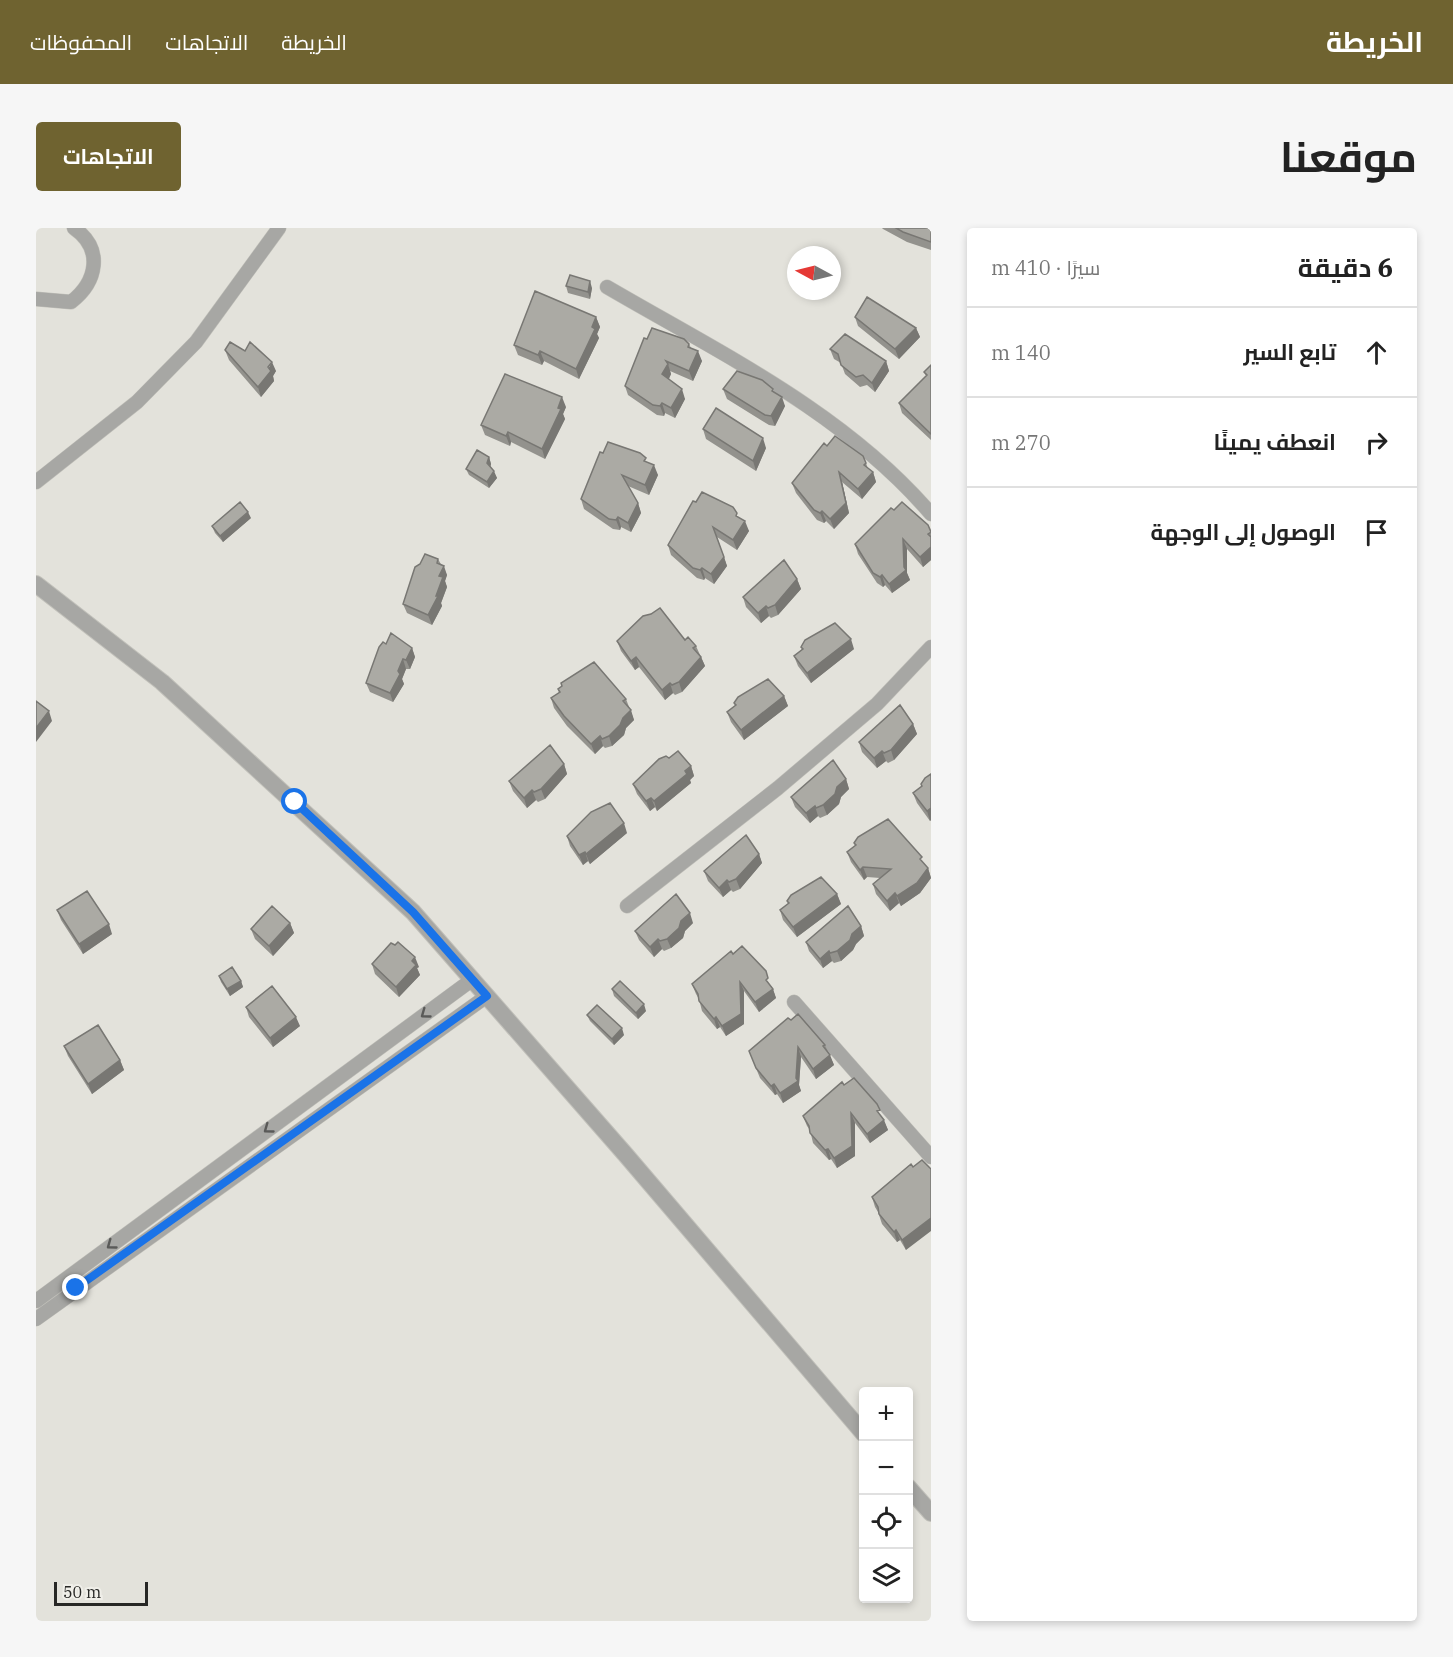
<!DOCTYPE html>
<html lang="ar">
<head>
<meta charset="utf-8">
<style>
	:root { --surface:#fff; --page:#f6f6f6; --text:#222; --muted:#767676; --line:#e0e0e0; --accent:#6f6330 }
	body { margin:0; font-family:"IBM Plex Serif",Cairo,serif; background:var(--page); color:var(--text); direction:rtl }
	.controls { position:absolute; right:18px; bottom:18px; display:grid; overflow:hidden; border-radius:6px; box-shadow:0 3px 9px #0003 }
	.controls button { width:54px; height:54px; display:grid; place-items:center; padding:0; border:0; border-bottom:2px solid var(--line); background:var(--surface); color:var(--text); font:30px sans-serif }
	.compass { position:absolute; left:751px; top:18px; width:54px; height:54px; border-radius:50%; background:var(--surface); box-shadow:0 3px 9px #0003; rotate:277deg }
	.scale { position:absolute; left:18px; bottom:15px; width:94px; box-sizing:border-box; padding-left:6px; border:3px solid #272725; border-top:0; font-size:16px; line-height:21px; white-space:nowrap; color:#272725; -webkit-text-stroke:4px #f0efe9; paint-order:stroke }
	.stop { position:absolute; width:18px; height:18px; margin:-14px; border:4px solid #1a73e8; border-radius:50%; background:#fff }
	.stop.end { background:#1a73e8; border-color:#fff; box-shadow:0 2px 6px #0008 }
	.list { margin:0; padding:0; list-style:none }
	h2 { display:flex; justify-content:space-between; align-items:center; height:78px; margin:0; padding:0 24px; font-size:26px }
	h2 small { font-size:20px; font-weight:400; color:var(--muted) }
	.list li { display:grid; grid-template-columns:39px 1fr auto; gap:18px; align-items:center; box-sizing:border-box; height:90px; padding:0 24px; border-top:2px solid var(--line) }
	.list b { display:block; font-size:22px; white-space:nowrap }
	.list em { font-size:20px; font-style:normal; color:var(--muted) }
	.icon { flex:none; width:33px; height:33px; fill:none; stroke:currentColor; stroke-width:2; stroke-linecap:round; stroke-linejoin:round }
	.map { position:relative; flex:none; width:895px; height:1393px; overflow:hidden; direction:ltr; border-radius:6px }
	header { display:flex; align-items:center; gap:36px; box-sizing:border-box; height:84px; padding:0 30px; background:var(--accent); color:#fff }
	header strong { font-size:28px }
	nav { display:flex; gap:33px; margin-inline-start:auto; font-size:21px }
	.intro { display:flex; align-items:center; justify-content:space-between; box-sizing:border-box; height:144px; padding:0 36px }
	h1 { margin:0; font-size:42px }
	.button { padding:15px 27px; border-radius:6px; background:var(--accent); color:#fff; font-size:21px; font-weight:700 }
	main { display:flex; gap:36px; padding:0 36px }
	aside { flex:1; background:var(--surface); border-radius:6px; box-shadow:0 3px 9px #0003 }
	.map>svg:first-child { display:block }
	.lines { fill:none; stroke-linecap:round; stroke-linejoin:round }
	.minor-casing { stroke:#c1c0ba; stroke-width:15 }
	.tertiary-casing { stroke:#c1c0ba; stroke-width:18 }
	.minor { stroke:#a7a7a4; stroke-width:14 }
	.tertiary { stroke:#a7a7a4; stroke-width:16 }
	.wall { fill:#93928d }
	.shaded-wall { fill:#787773 }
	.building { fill:#abaaa4; stroke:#787773; stroke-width:1.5 }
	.oneway { stroke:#5a5a58 }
	.route { stroke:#1a73e8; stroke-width:8 }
</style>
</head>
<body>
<header>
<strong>الخريطة</strong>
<nav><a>الخريطة</a><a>الاتجاهات</a><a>المحفوظات</a></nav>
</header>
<div class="intro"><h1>موقعنا</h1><a class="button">الاتجاهات</a></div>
<main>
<aside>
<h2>6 دقيقة<small>سيرًا · 410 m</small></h2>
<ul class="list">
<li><svg class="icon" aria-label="ahead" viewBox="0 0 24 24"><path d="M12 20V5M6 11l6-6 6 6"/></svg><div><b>تابع السير</b></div><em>140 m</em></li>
<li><svg class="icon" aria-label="right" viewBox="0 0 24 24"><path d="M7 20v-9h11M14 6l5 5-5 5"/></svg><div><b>انعطف يمينًا</b></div><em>270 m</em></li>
<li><svg class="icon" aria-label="arrive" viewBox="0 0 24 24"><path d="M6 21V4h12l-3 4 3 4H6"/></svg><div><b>الوصول إلى الوجهة</b></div></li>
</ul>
</aside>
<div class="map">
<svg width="895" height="1393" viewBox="0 0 895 1393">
	<rect width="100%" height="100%" fill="#e3e2db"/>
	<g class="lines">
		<defs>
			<path id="minor" d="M571 59C684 125 809 185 895 286
				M0 71 35 74C61 54 68 21 38 0
				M0 254 101 174 160 114 243 0
				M591 678 742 560 841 476 895 419
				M758 774 895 929
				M0 1073 437 751
				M0 1091 451 768"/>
			<path id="tertiary" d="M0 356 126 454 377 684 589 926 828 1206
				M872 1259 895 1285"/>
		</defs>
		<use href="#minor" class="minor-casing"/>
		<use href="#tertiary" class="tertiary-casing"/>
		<use href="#minor" class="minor"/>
		<use href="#tertiary" class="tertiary"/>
	</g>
	<path class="wall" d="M846 0H895V22L871 14 847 1Z
		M530 58 556 60 554 71 532 65Z
		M560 89 564 99 561 106 563 110 543 151 508 133 506 137 482 127 478 117Z
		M819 89 880 100 884 109 863 131 822 98Z
		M611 111 653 116 655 120 666 133 657 153 634 143 635 146 633 151 649 171 639 190 629 185 628 188 621 187 592 167 589 158Z
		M794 121 850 133 853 143 839 164 831 157 824 159 809 146 805 135 798 131Z
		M189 122 240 143 237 148 238 153 225 169 193 132Z
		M895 137V212L866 185 863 175 890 148 888 144Z
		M687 161 739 165 749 178 739 198 733 197 691 171Z
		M530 179 527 186 529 191 509 231 475 214 474 218 449 207 445 197Z
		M667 201 730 220 720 243 670 211Z
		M791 218 830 235 832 241 837 244 840 254 826 271 806 254 813 285 798 301 790 293 788 295 781 292 760 265 756 255Z
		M567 225 611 234 622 247 613 267 592 258 602 275 605 285 595 304 585 299 584 302 577 301 548 281 545 271Z
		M453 229 455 236 454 238 461 250 453 260 433 247 430 241Z
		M660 274 703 290 713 303 701 322 681 309 691 338 678 356 669 350 668 352 661 350 635 327 632 317Z
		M858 282 892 297 895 305V332L887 339 871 321V345L874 352 856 365 849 357 847 359 841 355 822 326 819 316Z
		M215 290 187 314 179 305 176 298Z
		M402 331 411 347 409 353 411 359 405 375 406 378 396 397 371 385 367 376Z
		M761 351 765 361 742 387 735 390 733 388 725 395 710 379 707 369Z
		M649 412 660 418 669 438 646 464 639 467 637 465 629 472 603 439 599 442 585 423 581 413Z
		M350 416 376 420 379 429 374 441H370L366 451 368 456 357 474 334 464 330 455Z
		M765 419 818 421 775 455 762 438 758 428 766 421Z
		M522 461 590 471 598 492 590 500 588 507 576 518 569 520 567 518 559 526 531 498 518 480 515 470 523 465Z
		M748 468 752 478 708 512 695 494 691 484 699 478 698 475Z
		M877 496 881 506 858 532 852 535 850 533 841 540 826 524 823 514Z
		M633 530 655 538 658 548 654 552 655 555 621 583 619 579 614 583 601 566 597 556Z
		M528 536 531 546 509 571 502 574 500 572 491 580 477 563 473 553Z
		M895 546V592L894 593 881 575 877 565 886 559 885 556Z
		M810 551 813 561 805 569 803 576 791 587 784 590 782 588 774 595 759 579 755 569Z
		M591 605 554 636 552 633 547 637 534 618 531 608Z
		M818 615 890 638 892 640 895 650 884 665 865 678 863 675 854 683 840 666 837 656 844 650 831 649 828 652 815 634 811 624 819 618Z
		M723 626 726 635 704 661 697 664 695 662 687 669 672 653 668 643Z
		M801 666 805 676 761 709 747 692 744 682 752 676 751 673Z
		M21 682 76 706 47 726 25 692Z
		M254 695 258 705 237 728 219 711 215 701Z
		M657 695 649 703 647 710 635 720 628 723 626 721 618 729 603 712 599 703Z
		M825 698 828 708 820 716 817 722 805 733 798 735 796 733 787 740 773 723 770 714Z
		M697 726 736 759 740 770 723 784 708 763V796L690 808 684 799 681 801 666 783 663 771 660 766 656 756Z
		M336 736 383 739 381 740 384 747 363 769 339 746Z
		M183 748 205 753 207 759 194 768 185 754Z
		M576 761 610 783 602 791 578 768Z
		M210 779 264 798 237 819 213 789Z
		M551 787 588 807 578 817 554 793Z
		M755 792 789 817 798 837 780 851 765 829 763 857 765 863 747 875 741 866 739 867 724 850 713 823Z
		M28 818 84 832 88 842 56 866 32 828Z
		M808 857 847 891 852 902 834 915 819 895V928L801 940 795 931 793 932 777 915 774 902 771 898 767 888Z
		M875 936 870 1022 864 1012 861 1014 846 996 842 984 839 979 836 969Z"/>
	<path class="shaded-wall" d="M554 53 556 60 554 71 552 64Z
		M560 89 564 99 561 106 563 110 543 151 540 141Z
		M880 100 884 109 863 131 859 121Z
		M504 123 508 133 506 137 502 127Z
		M662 123 666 133 657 153 653 143Z
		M850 133 853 143 839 164 836 155Z
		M236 134 240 143 237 148 238 153 225 169 222 159Z
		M632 136 635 146 630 156 626 146Z
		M646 161 649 171 639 190 635 180Z
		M526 169 530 179 527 186 529 191 509 231 506 221Z
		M746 169 749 178 739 198 735 188Z
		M626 175 629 185 628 188 624 178Z
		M472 204 475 214 474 218 470 208Z
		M727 210 730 220 720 243 717 233Z
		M453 229 455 236 454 241 451 235Z
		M618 237 622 247 613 267 609 257Z
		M458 243 461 250 453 260 451 254Z
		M803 244 806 254 813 285 798 301 794 291Z
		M837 244 840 254 826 271 822 261Z
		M602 275 605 285 595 304 592 295Z
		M786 283 790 293 788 295 784 285Z
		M212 284 215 290 187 314 184 308Z
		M582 289 585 299 584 302 580 292Z
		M709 293 713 303 701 322 697 312Z
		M867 311 871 321V345L874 352 856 365 853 356 868 339Z
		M895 319V332L887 339 884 329Z
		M688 329 691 338 678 356 675 346Z
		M408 338 411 347 409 353 411 359 405 375 406 378 396 397 392 387 400 368 403 348Z
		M666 340 669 350 668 352 664 342Z
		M846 347 849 357 847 359 844 349Z
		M761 351 765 361 742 387 739 377Z
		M730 378 733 388 725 395 722 385Z
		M815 411 818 421 775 455 771 445Z
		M376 420 379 429 374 441 370 432Z
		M600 429 603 439 599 442 595 433Z
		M665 429 669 438 646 464 643 454Z
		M367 431 370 441 366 451 368 456 357 474 354 465Z
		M634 455 637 465 629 472 626 462Z
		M748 468 752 478 708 512 705 502Z
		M595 482 598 492 590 500 588 507 576 518 573 508 587 490Z
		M13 483 16 493 0 514V500Z
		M877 496 881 506 858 532 855 522Z
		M564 508 567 518 559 526 555 516Z
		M846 523 850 533 841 540 838 530Z
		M528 536 531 546 509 571 505 561Z
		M655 538 658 548 654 552 655 555 621 583 618 573Z
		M810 551 813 561 805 569 803 576 791 587 787 577 801 559Z
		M496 562 500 572 491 580 488 570Z
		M615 570 619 579 614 583 610 573Z
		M779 578 782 588 774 595 770 585Z
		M895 580V592L894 593 891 583Z
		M588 595 591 605 554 636 550 626Z
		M549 624 552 633 547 637 543 627Z
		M723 626 726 635 704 661 700 651Z
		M827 639 831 649 828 652 824 642Z
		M892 640 895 650 884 665 865 678 861 668Z
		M691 652 695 662 687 669 683 660Z
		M859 665 863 675 854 683 851 673Z
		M801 666 805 676 761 709 757 699Z
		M654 685 657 695 649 703 647 710 635 720 631 711 645 693Z
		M254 695 258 705 237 728 233 718Z
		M73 696 76 706 47 726 43 716Z
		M825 698 828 708 820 716 817 722 805 733 801 723 816 706Z
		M622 711 626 721 618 729 614 719Z
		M793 723 796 733 787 740 784 731Z
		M379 729 383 739 381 740 384 747 363 769 360 759 376 733Z
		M205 753 207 759 194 768 191 761Z
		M704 754 708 763V796L690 808 686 798Z
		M737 761 740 770 723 784 719 774Z
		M608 776 610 783 602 791 600 785Z
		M260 789 264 798 237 819 234 810Z
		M680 789 684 799 681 801 678 791Z
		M586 800 588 807 578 817 576 811Z
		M762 819 765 829 763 857 765 863 747 875 744 865 760 850Z
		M794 827 798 837 780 851 777 841Z
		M84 832 88 842 56 866 52 856Z
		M738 856 741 866 739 867 735 858Z
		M815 885 819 895V928L801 940 798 930Z
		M848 892 852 902 834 915 831 906Z
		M792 921 795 931 793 932 789 922Z
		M895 990V1003L870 1022 866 1012Z
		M860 1002 864 1012 861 1014 858 1004Z"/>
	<path class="building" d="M860 0H895V14L867 4Z
		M534 47 554 53 552 64 530 58Z
		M499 63 560 89 556 99 559 101 540 141 504 123 502 127 478 117Z
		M831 69 880 100 859 121 819 89Z
		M616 100 648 111 653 116 652 119 662 123 653 143 630 133 632 136 626 146 646 161 635 180 626 175 624 178 617 177 589 158 608 110 611 111Z
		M809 106 850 133 836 155 827 147 820 149 805 137 802 126 794 121Z
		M194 114 209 123 214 114 236 134 232 139 235 143 222 159 189 122Z
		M895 137V206L863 175 891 147 888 144Z
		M701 143 726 152 737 161 736 163 746 169 735 188 729 187 687 161Z
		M469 146 526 169 522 180 525 181 506 221 472 204 470 208 445 197Z
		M680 180 727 210 717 233 667 201Z
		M799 208 827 228 830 235 828 237 837 244 822 261 803 244 810 275 794 291 786 283 784 285 778 282 756 255 788 215 791 218Z
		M572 214 604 225 610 230 608 233 618 237 609 257 586 247 602 275 592 295 582 289 580 292 573 291 545 271 564 224 567 225Z
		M441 222 453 229 451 235 458 243 451 254 430 241Z
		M666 264 697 279 701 285 700 288 709 293 697 312 677 299 688 329 675 346 666 340 664 342 657 340 632 317 657 273 660 274Z
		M204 274 212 284 184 308 176 298Z
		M866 274 892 297 895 304 892 306 895 309V319L884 329 867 311 868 339 870 342 853 356 846 347 844 349 837 345 819 316 855 280 858 282Z
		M389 326 402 331 401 335 408 338 403 348 407 349 400 368H402L392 387 367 376 379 339 384 336Z
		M748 332 761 351 739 377 732 380 730 378 722 385 707 369Z
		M624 380 649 412 652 409 660 418 657 420 665 429 643 454 636 457 634 455 626 462 600 429 595 433 581 413 607 388 615 386Z
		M799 395 815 411 771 445 758 428 767 421 765 419 769 412Z
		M355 405 376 420 370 432 367 431 362 443 364 446 354 465 330 455 343 419 347 414 350 416Z
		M558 434 590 471 587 473 595 482 587 490 584 497 573 508 566 511 564 508 555 516 528 488 515 470 524 464 522 461 526 458 525 455Z
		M732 451 748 468 705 502 691 484 700 477 698 475 702 469Z
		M0 473 13 483 0 500Z
		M864 477 877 496 855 522 848 525 846 523 838 530 823 514Z
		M514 517 528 536 505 561 498 564 496 562 488 570 473 553Z
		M642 523 655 538 649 543 651 546 618 573 615 570 610 573 597 556 623 531 630 528 633 530Z
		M797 532 810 551 801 559 799 566 787 577 780 580 779 578 770 585 755 569Z
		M895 546V580L891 583 877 565 886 558 885 556 889 550Z
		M574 575 588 595 550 626 549 624 543 627 531 608 555 584Z
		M852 591 886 629 884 631 892 640 881 655 861 668 859 665 851 673 837 656 855 641 827 639 824 642 811 624 820 617 818 615 822 609Z
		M710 607 723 626 700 651 693 654 691 652 683 660 668 643Z
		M785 649 801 666 757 699 744 682 753 675 751 673 755 667Z
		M51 663 73 696 43 716 21 682Z
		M640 666 654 685 645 693 643 700 631 711 624 713 622 711 614 719 599 703Z
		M236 678 254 695 233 718 215 701Z
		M812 678 825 698 816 706 814 712 801 723 794 725 793 723 784 731 770 714Z
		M362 714 379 729 376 733 380 737 360 759 336 736 355 715 359 717Z
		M706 718 730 743 732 750 730 752 737 761 719 774 704 754 705 786 686 798 680 789 678 791 663 773 662 766 656 756 695 723 697 726Z
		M196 739 205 753 191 761 183 748Z
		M584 753 608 776 600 785 576 761Z
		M236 758 260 789 234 810 210 779Z
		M561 777 586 800 576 811 551 787Z
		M762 786 789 817 787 818 794 827 777 841 762 819 760 850 762 853 744 865 738 856 735 858 720 840 713 823 752 790 755 792Z
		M62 797 84 832 52 856 28 818Z
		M818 850 841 876 844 882 841 883 848 892 831 906 815 885 816 918 798 930 792 921 789 922 774 905 773 898 767 888 806 854 808 857Z
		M886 932 895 941V990L866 1012 860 1002 858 1004 843 986 842 979 836 969 875 936 877 939Z"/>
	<defs><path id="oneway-chevron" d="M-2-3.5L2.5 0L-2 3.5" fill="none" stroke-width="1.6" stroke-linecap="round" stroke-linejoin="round" transform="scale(1.5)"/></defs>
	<g class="oneway">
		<use href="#oneway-chevron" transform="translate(389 786) rotate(144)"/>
		<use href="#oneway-chevron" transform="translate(232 901) rotate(144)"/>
		<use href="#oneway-chevron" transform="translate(75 1017) rotate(144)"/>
	</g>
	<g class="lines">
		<path class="route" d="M40 1060 451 768 377 684 259 574"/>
	</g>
</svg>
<div class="controls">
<button>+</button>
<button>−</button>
<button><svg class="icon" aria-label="locate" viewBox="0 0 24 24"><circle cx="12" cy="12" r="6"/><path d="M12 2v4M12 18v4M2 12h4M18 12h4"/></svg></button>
<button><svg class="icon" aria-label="layers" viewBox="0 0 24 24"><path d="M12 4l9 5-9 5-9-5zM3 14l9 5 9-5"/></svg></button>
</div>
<svg class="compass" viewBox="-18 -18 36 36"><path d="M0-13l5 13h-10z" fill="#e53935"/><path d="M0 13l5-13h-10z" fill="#767676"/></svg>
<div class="scale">50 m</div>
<div class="stop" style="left:259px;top:574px"></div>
<div class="stop end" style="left:40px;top:1060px"></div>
</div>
</main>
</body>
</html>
